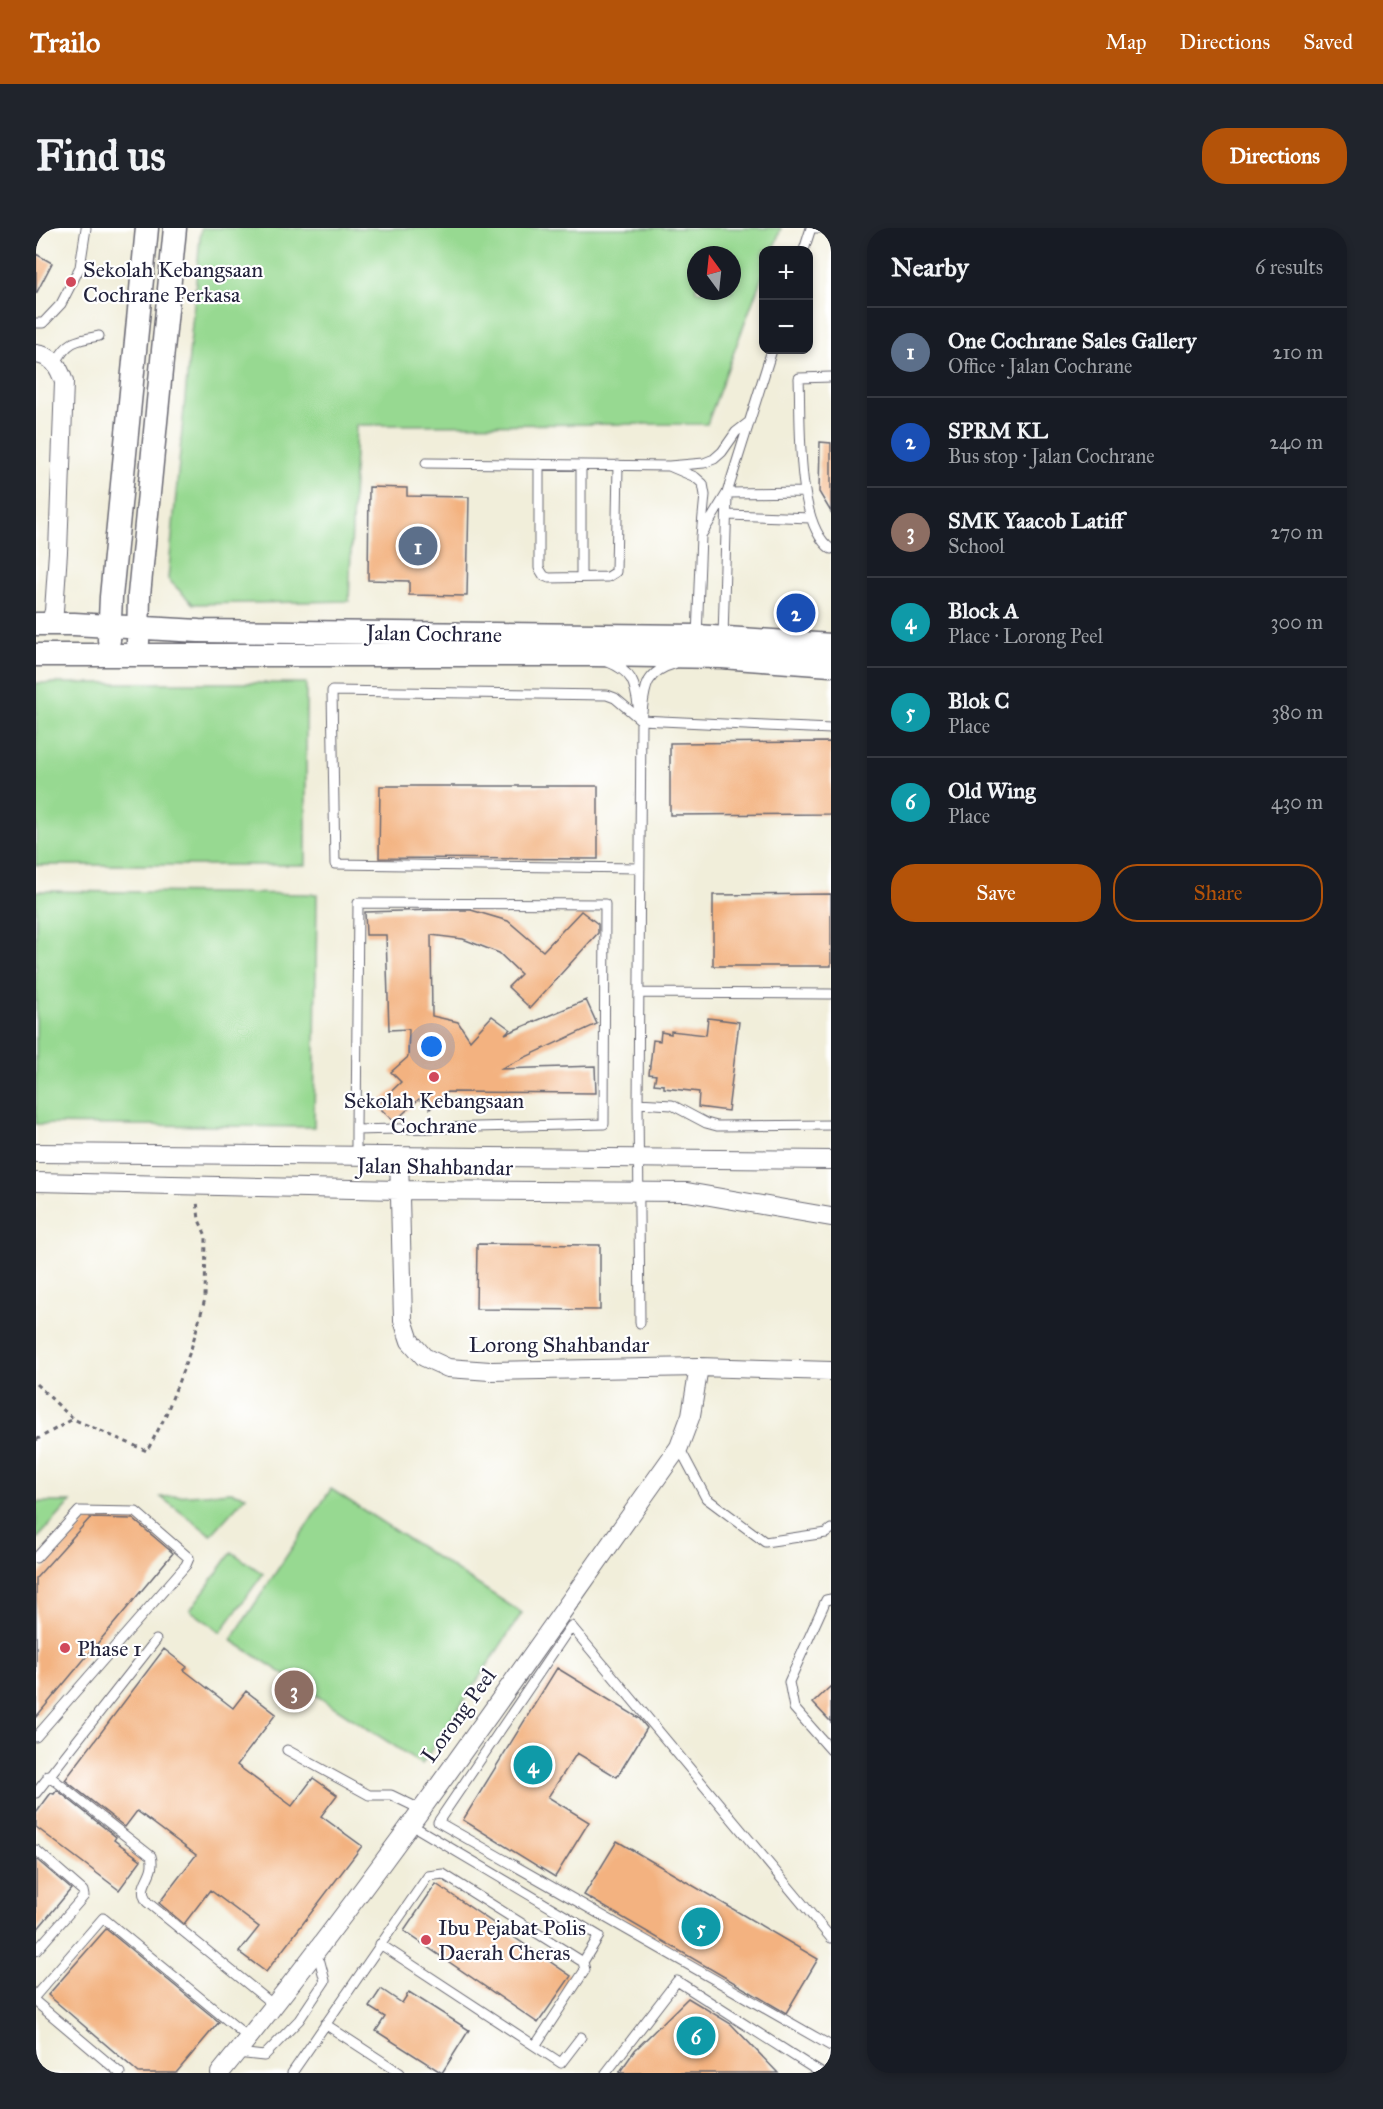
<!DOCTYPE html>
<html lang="en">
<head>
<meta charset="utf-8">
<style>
	:root { --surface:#171b24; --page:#20242c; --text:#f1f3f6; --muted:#9ea1a6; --line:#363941; --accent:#b45309 }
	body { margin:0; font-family:"IM FELL Great Primer",serif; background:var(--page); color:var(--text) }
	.controls { position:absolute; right:18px; top:18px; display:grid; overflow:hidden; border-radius:12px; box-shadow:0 3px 9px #0003 }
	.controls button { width:54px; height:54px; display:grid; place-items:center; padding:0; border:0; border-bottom:2px solid var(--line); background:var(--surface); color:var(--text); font:30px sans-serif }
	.compass { position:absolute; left:651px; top:18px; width:54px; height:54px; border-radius:50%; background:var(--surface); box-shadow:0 3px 9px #0003; rotate:345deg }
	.you { position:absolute; left:396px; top:819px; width:21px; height:21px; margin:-15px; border:4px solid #fff; border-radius:50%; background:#1a73e8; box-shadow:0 0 0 9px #1a73e833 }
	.badge { display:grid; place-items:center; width:39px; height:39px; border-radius:50%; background:var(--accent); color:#fff; font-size:20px; font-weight:700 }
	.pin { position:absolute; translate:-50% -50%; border:3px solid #fff; box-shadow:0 2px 6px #0006 }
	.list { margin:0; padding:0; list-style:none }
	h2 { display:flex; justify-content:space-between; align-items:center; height:78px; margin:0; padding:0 24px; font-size:26px }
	h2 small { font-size:20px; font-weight:400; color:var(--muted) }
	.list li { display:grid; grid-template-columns:39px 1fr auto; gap:18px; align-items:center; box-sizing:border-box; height:90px; padding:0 24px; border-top:2px solid var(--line) }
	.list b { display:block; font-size:22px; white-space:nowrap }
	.list p { margin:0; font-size:20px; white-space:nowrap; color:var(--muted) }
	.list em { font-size:20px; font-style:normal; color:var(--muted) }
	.actions { display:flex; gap:12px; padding:18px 24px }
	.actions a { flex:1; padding:14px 0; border:2px solid var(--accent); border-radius:24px; text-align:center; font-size:21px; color:var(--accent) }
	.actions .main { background:var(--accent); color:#fff }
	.map { position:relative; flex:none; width:795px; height:1845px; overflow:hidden; border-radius:24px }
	header { display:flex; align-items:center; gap:36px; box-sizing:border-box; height:84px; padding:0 30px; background:var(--accent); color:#fff }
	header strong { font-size:28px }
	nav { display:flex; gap:33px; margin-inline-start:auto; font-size:21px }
	.intro { display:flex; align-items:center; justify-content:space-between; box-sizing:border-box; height:144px; padding:0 36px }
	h1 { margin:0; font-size:42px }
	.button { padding:15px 27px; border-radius:24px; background:var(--accent); color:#fff; font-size:21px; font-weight:700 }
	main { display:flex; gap:36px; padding:0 36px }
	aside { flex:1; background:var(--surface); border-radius:24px; box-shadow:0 3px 9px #0003 }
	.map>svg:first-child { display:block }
	.green { fill:#97d991; stroke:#5c7e66; stroke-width:1.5; fill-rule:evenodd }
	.building { fill:#f3b280 }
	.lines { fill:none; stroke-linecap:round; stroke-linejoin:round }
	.service-casing { stroke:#6a6973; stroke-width:11 }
	.minor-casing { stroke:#6a6973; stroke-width:20 }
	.tertiary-casing { stroke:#6a6973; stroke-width:25 }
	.path { stroke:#6a6973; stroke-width:3; stroke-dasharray:4.5 4.5; stroke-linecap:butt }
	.service { stroke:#fff; stroke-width:9 }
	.minor { stroke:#fff; stroke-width:18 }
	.tertiary { stroke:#fff; stroke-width:22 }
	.poi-dot { fill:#d1495b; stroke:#fff; stroke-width:2 }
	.labels { text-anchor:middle; stroke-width:4.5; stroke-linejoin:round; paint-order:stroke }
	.poi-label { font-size:22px; fill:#22223b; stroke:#fff; text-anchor:start }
	.street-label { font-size:22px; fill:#22223b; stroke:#fff }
</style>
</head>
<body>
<header>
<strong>Trailo</strong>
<nav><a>Map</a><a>Directions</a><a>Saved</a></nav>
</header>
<div class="intro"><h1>Find us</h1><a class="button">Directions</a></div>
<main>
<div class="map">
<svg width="795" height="1845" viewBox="0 0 795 1845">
	<rect width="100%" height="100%" fill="#fff"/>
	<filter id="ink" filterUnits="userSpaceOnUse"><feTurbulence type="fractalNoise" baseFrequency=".0167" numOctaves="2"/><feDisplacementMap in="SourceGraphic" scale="12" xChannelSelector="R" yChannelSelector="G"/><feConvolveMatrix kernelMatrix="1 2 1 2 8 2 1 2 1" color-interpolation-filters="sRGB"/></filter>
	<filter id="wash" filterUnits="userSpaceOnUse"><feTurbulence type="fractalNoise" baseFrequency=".008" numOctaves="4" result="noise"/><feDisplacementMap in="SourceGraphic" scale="24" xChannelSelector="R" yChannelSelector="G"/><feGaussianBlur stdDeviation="1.35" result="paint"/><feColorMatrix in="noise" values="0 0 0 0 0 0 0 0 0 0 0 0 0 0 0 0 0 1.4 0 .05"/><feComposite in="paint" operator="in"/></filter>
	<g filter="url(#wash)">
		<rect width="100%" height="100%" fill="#f1eeda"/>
		<path class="green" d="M165 0H745L737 22H728L727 46 671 196 320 197 313 373 157 376 132 351ZM660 27H696V63H660Z
			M0 455H270V637H0Z
			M0 663 281 666 278 899 0 896Z
			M295 1261 486 1385 386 1536 195 1412Z
			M195 1264 210 1268 175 1307 125 1269Z
			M0 1274H35L0 1312Z
			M196 1324 227 1346 185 1404 154 1382Z"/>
		<g id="blocks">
			<path class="building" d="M0 26 16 35 0 66Z
				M784 214 795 215V284L783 264Z
				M333 259 371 260V268L433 269 431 368 373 367V353L332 352Z
				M795 514V586L634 587V515Z
				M344 558H562V631L343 630Z
				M795 666V738H677V667Z
				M399 682H435L472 693 507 723 545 683 562 696V705L494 780 472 759 485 746 463 725 427 711 395 707 396 788 422 794 434 812 456 788 474 801 469 806 550 772 561 796 464 841 559 838 560 865 411 864 394 881 383 871 358 894 341 877 365 854 355 844 372 829 373 801 353 802 350 707H330L329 684Z
				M672 790 703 794 692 883 662 879 663 864 628 860V857L618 856 620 847 613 846 617 812 624 813 625 804 635 806V803L670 807Z
				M441 1016 564 1017V1082L440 1081Z
				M54 1290 97 1291 137 1325 0 1489V1350Z
				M128 1421 151 1439 148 1442 197 1480 210 1463 240 1486 201 1537 256 1578 277 1550 301 1567 285 1588 326 1618 230 1744 203 1724 223 1699 174 1662 148 1696 123 1675 160 1627 101 1583 89 1599 29 1552Z
				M521 1440 603 1490 611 1500 581 1549 541 1525 512 1569 553 1594 519 1649 427 1592Z
				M795 1458V1494L777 1475Z
				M21 1562 80 1609 78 1612 105 1632 83 1662 0 1599V1585L15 1565 18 1566Z
				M581 1613 782 1731 750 1785 548 1667Z
				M0 1631 35 1661 0 1703Z
				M400 1656 535 1748 502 1795 368 1703Z
				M70 1701 183 1794 140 1845H103L12 1767Z
				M345 1761 366 1775 373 1764 433 1802 406 1845 340 1803 349 1789 333 1779Z
				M652 1770 695 1796 742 1845H583L599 1822Z"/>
		</g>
	</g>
	<g filter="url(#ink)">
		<use href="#blocks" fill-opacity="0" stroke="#6a6973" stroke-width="1.5"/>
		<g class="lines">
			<defs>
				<path id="service" d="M768 22 775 0H795
					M0 95H7L25 76 44 39 50 0
					M20 135C31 113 40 112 63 108
					M795 149 763 150C765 192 759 296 795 321
					M390 235 633 238 668 235 678 231 686 224 700 204 713 194
					M503 236V340L508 348 513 350 572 349 580 344 582 237
					M633 238 659 249 667 256 669 267 665 308 661 409
					M691 265 768 264
					M691 287 775 290
					M666 306 691 265 736 122
					M545 349V237
					M687 410 691 268
					M572 434C599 445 599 457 603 484
					M604 640 299 636 296 463 571 467 579 470 605 492 795 501
					M603 765 795 766
					M602 875 636 877 670 895 681 898 795 897
					M320 902 568 896 569 676 322 675 320 902V928
					M604 1095 602 875 605 492C609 464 606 445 638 436
					M643 1219 670 1270 729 1314 790 1305 795 1301
					M0 1330 43 1283 100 1284 153 1330 150 1337 0 1509
					M795 1371 790 1372 753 1454 758 1480 795 1522
					M251 1522 333 1567H355L384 1581
					M12 1547 115 1628C121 1648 99 1656 111 1674L239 1778
					M0 1565 120 1412
					M374 1596 563 1708 547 1734
					M0 1622 47 1663 48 1668 0 1723
					M795 1710 535 1398 402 1594 795 1818
					M344 1716 525 1835 545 1809
					M0 1767 67 1690 213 1810
					M0 1774 84 1845
					M289 1796 364 1845
					M201 1825 228 1828 263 1792 289 1753 284 1734 278 1725
					M256 1845 392 1648 407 1646 547 1734 549 1742 499 1818
					M570 1845 641 1753 785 1845"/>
				<path id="minor" d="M0 126C17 128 23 139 28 154L22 324 18 383 14 396
					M0 925 795 932
					M363 928 367 1092 374 1113 388 1129 412 1140 454 1143 663 1139 795 1143
					M0 954 363 962 651 964 795 989
					M184 1845C348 1644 493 1429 643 1219L655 1187 663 1139"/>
				<path id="tertiary" d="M0 396H38L163 403 661 408 795 417
					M73 412 75 369 111 0
					M102 414 103 367 139 0
					M0 427H558L686 429 795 437"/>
			</defs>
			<use href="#service" class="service-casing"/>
			<use href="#minor" class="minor-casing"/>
			<use href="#tertiary" class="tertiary-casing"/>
			<path class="path" d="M0 1156 37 1191 111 1223 129 1189 155 1121 169 1071 170 1008 163 992 161 973
				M0 1212 37 1191"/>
			<use href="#service" class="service"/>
			<use href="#minor" class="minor"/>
			<use href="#tertiary" class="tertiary"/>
		</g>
	</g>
	<g class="poi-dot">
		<circle cx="35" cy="54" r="6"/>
		<circle cx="398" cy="849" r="6"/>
		<circle cx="29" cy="1420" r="6"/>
		<circle cx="390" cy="1712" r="6"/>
	</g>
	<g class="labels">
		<g class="poi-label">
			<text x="47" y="49">Sekolah Kebangsaan<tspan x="47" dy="25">Cochrane Perkasa</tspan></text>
			<text x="398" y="880" text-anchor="middle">Sekolah Kebangsaan<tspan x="398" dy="25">Cochrane</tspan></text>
			<text x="41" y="1428">Phase 1</text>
			<text x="402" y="1707">Ibu Pejabat Polis<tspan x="402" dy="25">Daerah Cheras</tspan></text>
		</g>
		<g class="street-label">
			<text transform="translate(398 405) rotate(1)" y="8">Jalan Cochrane</text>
			<text transform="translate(399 938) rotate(1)" y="8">Jalan Shahbandar</text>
			<text x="523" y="1124">Lorong Shahbandar</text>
			<text transform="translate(422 1487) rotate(-54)" y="8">Lorong Peel</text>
		</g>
	</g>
</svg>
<div class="controls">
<button>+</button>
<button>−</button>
</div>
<svg class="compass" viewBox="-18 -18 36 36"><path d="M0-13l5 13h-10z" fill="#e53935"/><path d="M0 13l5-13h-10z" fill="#9ea1a6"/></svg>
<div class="you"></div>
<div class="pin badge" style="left:382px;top:318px;background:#5c6f8a">1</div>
<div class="pin badge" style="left:760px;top:385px;background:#1a4fb4">2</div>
<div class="pin badge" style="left:258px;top:1462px;background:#8d6e63">3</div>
<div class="pin badge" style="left:497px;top:1537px;background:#0f9aa8">4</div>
<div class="pin badge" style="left:665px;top:1699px;background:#0f9aa8">5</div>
<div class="pin badge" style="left:660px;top:1808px;background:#0f9aa8">6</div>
</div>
<aside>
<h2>Nearby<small>6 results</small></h2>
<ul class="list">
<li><span class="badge" style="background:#5c6f8a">1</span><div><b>One Cochrane Sales Gallery</b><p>Office · Jalan Cochrane</p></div><em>210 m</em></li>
<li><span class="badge" style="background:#1a4fb4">2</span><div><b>SPRM KL</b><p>Bus stop · Jalan Cochrane</p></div><em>240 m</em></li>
<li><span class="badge" style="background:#8d6e63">3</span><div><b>SMK Yaacob Latiff</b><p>School</p></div><em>270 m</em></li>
<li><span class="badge" style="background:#0f9aa8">4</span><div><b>Block A</b><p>Place · Lorong Peel</p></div><em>300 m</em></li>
<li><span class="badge" style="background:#0f9aa8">5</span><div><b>Blok C</b><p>Place</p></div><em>380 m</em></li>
<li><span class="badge" style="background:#0f9aa8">6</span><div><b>Old Wing</b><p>Place</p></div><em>430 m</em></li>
</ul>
<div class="actions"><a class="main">Save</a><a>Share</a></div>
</aside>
</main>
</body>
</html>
